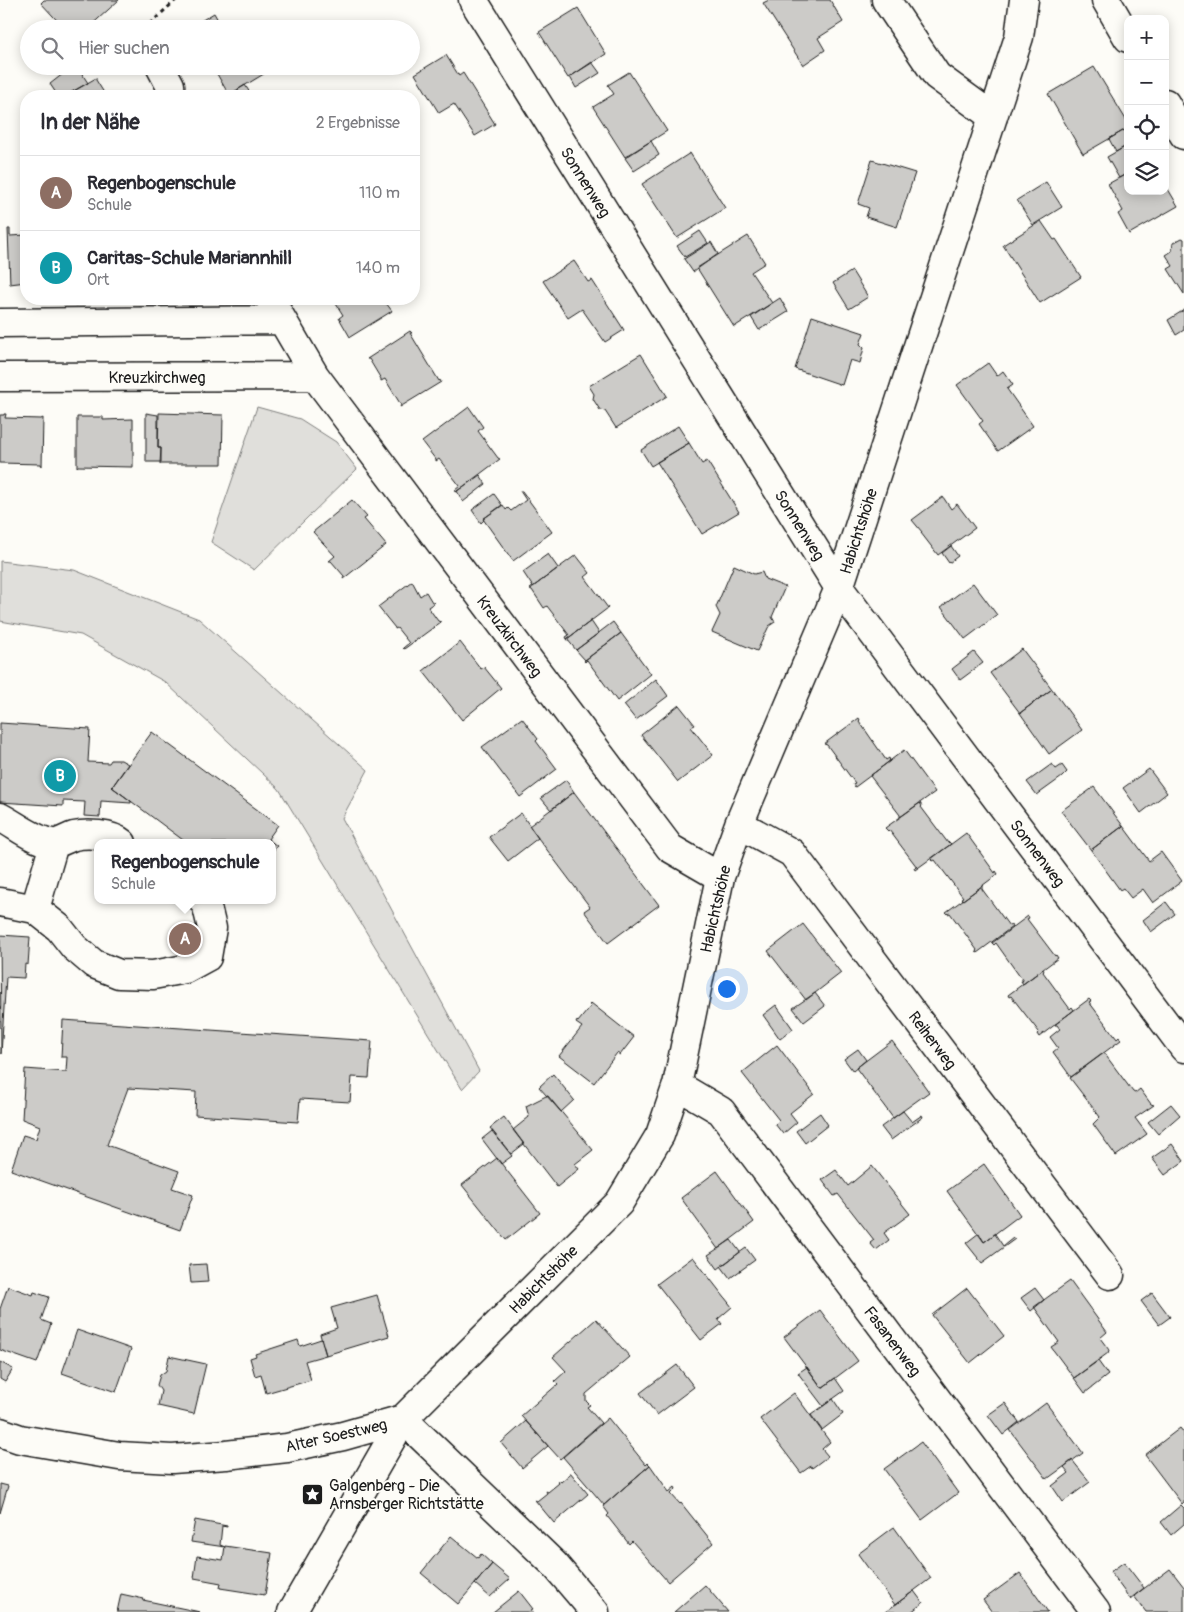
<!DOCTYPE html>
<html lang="de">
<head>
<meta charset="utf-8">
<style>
	:root { --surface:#fff; --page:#f2f2f3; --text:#2b2b33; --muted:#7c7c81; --line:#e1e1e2; --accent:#ea580c }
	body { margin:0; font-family:Pangolin,sans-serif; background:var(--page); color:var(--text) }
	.controls { position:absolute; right:15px; top:15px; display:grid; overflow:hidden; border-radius:10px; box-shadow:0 2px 12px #0003 }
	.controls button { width:45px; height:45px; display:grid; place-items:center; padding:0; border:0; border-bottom:1px solid var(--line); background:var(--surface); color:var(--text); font:25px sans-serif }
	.you { position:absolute; left:726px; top:988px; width:18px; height:18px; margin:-12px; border:4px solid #fff; border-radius:50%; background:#1a73e8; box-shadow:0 0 0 8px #1a73e833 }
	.badge { display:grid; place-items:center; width:32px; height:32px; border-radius:50%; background:var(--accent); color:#fff; font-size:16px; font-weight:700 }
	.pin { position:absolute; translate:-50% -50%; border:2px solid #fff; box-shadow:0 1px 5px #0006 }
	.popup { position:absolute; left:94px; top:839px; width:182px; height:65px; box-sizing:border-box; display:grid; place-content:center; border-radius:10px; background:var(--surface); filter:drop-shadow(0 1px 4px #0005); font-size:16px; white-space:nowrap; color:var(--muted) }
	.popup b { font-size:19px; color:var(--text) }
	.popup::after { content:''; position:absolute; left:50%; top:100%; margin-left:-10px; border:10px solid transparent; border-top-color:var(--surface) }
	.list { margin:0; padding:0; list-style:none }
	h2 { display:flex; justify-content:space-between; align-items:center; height:65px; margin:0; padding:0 20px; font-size:21px }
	h2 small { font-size:16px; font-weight:400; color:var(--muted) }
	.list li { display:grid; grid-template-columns:32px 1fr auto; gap:15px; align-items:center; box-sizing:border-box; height:75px; padding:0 20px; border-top:1px solid var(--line) }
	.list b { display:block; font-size:19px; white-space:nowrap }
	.list p { margin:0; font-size:16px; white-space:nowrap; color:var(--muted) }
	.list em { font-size:16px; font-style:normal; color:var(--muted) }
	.icon { flex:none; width:28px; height:28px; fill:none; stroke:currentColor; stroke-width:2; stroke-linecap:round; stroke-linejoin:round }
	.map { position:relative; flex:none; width:1184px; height:1612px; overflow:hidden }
	.search { position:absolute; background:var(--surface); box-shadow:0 2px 12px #0003; left:20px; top:20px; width:400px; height:55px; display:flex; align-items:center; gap:12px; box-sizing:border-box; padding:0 18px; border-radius:28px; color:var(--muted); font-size:19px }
	.panel { position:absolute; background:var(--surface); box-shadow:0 2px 12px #0003; left:20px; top:90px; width:400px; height:215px; border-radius:20px }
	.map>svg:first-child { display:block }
	.green { fill:#e0dfdb; stroke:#7e7e7c }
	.building { fill:#cccbc8; stroke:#1c1c1c }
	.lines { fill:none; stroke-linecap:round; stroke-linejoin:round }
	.minor-casing { stroke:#1c1c1c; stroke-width:31 }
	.path { stroke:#1c1c1c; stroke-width:3; stroke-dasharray:4 4; stroke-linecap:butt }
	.minor { stroke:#fdfcf7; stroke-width:28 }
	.labels { text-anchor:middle; stroke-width:4; stroke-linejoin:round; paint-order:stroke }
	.street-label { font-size:16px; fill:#1c1c1c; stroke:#fdfcf7 }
	.poi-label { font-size:16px; fill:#1c1c1c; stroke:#fdfcf7; text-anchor:start }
</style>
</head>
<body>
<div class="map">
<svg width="1184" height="1612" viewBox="0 0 1184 1612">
	<rect width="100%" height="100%" fill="#fdfcf7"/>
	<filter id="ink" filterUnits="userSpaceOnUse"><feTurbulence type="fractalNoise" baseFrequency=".02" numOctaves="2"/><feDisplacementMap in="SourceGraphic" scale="10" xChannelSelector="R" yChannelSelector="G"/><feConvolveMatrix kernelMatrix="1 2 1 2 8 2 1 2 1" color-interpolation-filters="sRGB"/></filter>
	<g filter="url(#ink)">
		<path class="green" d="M257 407 300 419 336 442 357 469 254 570 211 542Z
			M0 561 74 570 199 619 368 770 342 818 479 1071 462 1089 279 789 165 682 81 635 0 621Z"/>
		<path class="building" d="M44 0H119L87 29H65L41 3Z
			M769 0H830L843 22 818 38 825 50 803 65 763 3Z
			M578 8 606 54 568 78 539 32Z
			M214 13 223 29H192L191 27Z
			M446 55 459 76 463 73 495 124 475 136 454 104 439 113 415 74Z
			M592 62 600 73 576 88 570 77Z
			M73 66H77L88 83 65 96H58L50 84Z
			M211 66H268L272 69 229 95 213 67Z
			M1094 67 1128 123V128L1083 154 1048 94Z
			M629 72 667 131 625 157 593 107 614 94 608 85Z
			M96 78V80L106 96H65Z
			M245 85 252 96H225L229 94V95Z
			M1128 128V145L1116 152 1109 139Z
			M651 141 659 155 634 171 625 158Z
			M1128 145V173L1119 178 1107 157Z
			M690 153 725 208 677 238 642 184Z
			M872 160 915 173 897 227 866 217 869 208 858 204Z
			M1128 173V191H1165V184L1178 206 1129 234 1118 214 1123 211 1108 184Z
			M1046 182 1062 207 1033 225 1017 200Z
			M1041 221 1054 240 1056 239 1081 277 1040 303 1003 245Z
			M8 229H10V236L26 235V282L10 284Z
			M700 231 708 243 685 257 677 246Z
			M748 236 765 263 751 272 772 303 734 327 697 268Z
			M1182 238 1184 239V294L1168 269 1173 266 1166 255 1172 251 1173 243Z
			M711 242 718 254 693 272 684 259Z
			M574 261 588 282 592 280 624 330 605 342 582 309 568 318 543 281Z
			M852 271 868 297 849 309 833 283Z
			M780 298 788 312 759 330 751 317Z
			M333 299H383L392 311 350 337 339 318 343 315Z
			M1184 310V330L1176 335 1168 320Z
			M812 316 864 333 860 344 864 348 860 363 850 360 842 385 795 369Z
			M410 331 412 333H410L439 381 440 380 441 382 400 407 401 405 385 379 381 381V379L369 359H367Z
			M641 354 667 396 616 428 605 411 600 410 593 399 594 394 589 386Z
			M988 363 997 376 1003 371 1013 385 1007 389 1033 426 998 451 979 424 983 421 957 385Z
			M469 407 483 427 478 431 498 458 500 459 456 492 455 490 460 486 439 459 436 461V460L422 442Z
			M146 413 158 415V448H161V462H146Z
			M159 413 223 415 222 464H160L161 448H158Z
			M4 414H6L5 418 41 419 43 418 42 466 41 464 0 463V415H4Z
			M77 417H103V420L133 419V467L78 466 77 467Z
			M678 426 689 443 651 466 641 450Z
			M689 443 702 464 707 461 739 512 702 534 657 462Z
			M480 475 486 484 463 502 457 491Z
			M520 491H522L552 532 513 561 483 519 503 505 506 510 508 508 511 511 526 500Z
			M494 494 502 505 483 519 484 520 481 523 472 510Z
			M943 497 951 509 957 504 975 528 938 555 921 533 922 532 912 520Z
			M352 500 367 517 364 519 386 545 343 579 344 576 331 561H329L335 556 313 532Z
			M951 546 958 556 949 563 942 553Z
			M548 554 558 568 533 587 523 572Z
			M576 555 590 573 585 577 608 608 567 639 566 637 569 635 547 606 544 608 532 590 530 589Z
			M734 565 754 574 762 572 765 579 785 587 772 617 775 622 769 626 757 651 712 632 720 615 716 607Z
			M412 581 420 596 426 592 432 602H433L434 603 428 607 438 621 441 622 404 649 403 648 409 643 397 628 395 629V628L378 607Z
			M973 583 997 615 965 639 941 607Z
			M591 621 599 633 576 650 567 639Z
			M613 622 621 633 585 660 576 650Z
			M621 633 651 674 617 701 587 660 585 662 584 661Z
			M460 642 481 669 484 667 501 688 462 720 423 671Z
			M1022 649 1052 689 1020 713 990 673Z
			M974 652 983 663 960 680 952 669Z
			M656 679 668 696 636 720 624 705Z
			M1052 689 1082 730 1049 754 1020 713Z
			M679 705 695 725 691 727 713 755 678 782 641 735Z
			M522 718 538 739 536 741 557 769 520 797 482 747Z
			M859 718 860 720 859 721 886 760 889 758 890 761 855 787 853 784 855 783 827 745 824 744Z
			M0 723 90 729 88 762 109 763 111 760H121L128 764 112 787 131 801V803L101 801 100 817 84 816 85 802 63 801V806L0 802Z
			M152 732 278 825 268 839 277 846 272 852V843H187L112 787Z
			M904 750 935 792 900 817V815L870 776Z
			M1052 764 1056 769 1062 765 1067 772 1062 777 1037 795 1027 782Z
			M1149 769 1167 793 1141 813 1123 788Z
			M566 780 574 792 551 810 541 798Z
			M1094 787 1123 826 1091 850 1061 811Z
			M574 792 659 905 608 943 584 911 590 907 529 826Z
			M920 803 922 806 921 807 948 843 949 842 951 844 915 870 914 868 917 867 889 830 888 831 885 828Z
			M521 813 538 838 508 861 489 837Z
			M1123 826 1149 861 1161 852 1182 881 1153 903 1143 889 1131 898 1123 888 1120 890 1091 850Z
			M966 833 995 873 996 871 998 874 963 900 961 898 963 897 935 860 933 861 931 859Z
			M982 886V889L1009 926 1011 925 1012 927 977 953 976 951 977 950 950 913 948 914 946 912Z
			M1166 902 1175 914 1151 932 1143 920Z
			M1028 916 1029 918 1027 919 1055 956 1056 955 1058 958 1023 984 1021 981H1023L996 943 994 945 992 943Z
			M803 924 841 973 806 1000 768 951Z
			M0 935 30 937 28 965 25 964 24 978 6 977 1 1054Z
			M1043 969 1044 971 1043 972 1070 1009 1072 1007 1074 1010 1039 1037 1037 1034 1039 1032 1011 996 1009 997 1008 995Z
			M815 993 825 1006 804 1022 793 1008Z
			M1089 999 1091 1001 1089 1002 1117 1039 1119 1037 1121 1040 1071 1077 1053 1052 1058 1048 1050 1037 1060 1029 1057 1025H1054Z
			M591 1003 634 1037 620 1055 617 1053 594 1083 559 1056 582 1027 576 1023 577 1021 578 1022 591 1006 589 1005Z
			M776 1005 793 1029 780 1039 763 1015Z
			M63 1020 372 1041 369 1078 352 1077 350 1102 300 1099 298 1122 195 1115 196 1092 128 1088 107 1145 179 1171 172 1188 193 1195 180 1230 11 1170 23 1135 36 1139 40 1126 22 1119 25 1069 66 1072 67 1057H61Z
			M892 1041 929 1092 893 1118 856 1068Z
			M777 1045 814 1094 790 1113 797 1122 783 1134 775 1124 779 1120 742 1073Z
			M858 1049 866 1060 853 1071 844 1059Z
			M1104 1053 1133 1092 1135 1093 1140 1089 1151 1104 1154 1105 1135 1118 1147 1134 1116 1156 1093 1124 1100 1117 1070 1078Z
			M553 1074 574 1100 561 1112 539 1087Z
			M546 1096H548L593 1150 575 1164 579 1169 557 1187 513 1130 529 1117 526 1106Z
			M1171 1104 1180 1115 1158 1134 1148 1122Z
			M903 1111 912 1122 922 1115 923 1117 891 1140 881 1127Z
			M820 1113 828 1125 805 1143 796 1131Z
			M504 1117 524 1144 511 1154 490 1128Z
			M492 1131 512 1156 501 1164 482 1139Z
			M1172 1144 1184 1161 1165 1175 1152 1158Z
			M497 1158 540 1213 506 1240 462 1185Z
			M984 1164 1020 1215 984 1242 947 1191Z
			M872 1166 910 1214 884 1233 889 1240 876 1250 870 1243 874 1240 838 1194 834 1196 822 1180 836 1170 848 1186Z
			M717 1171 754 1222 718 1249 681 1198Z
			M979 1233 984 1242 995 1234 1003 1246 1013 1238 1015 1239 982 1263 966 1243Z
			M731 1240 740 1252 718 1269 708 1255Z
			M746 1248 755 1260 730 1278 721 1266Z
			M693 1257 732 1307 718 1319 722 1324 701 1340 657 1284Z
			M206 1264 208 1282 191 1283 189 1265Z
			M1070 1281 1107 1332 1100 1338 1109 1350 1108 1353 1074 1378 1051 1347 1059 1342 1034 1307Z
			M8 1286 33 1295 34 1292 49 1297 41 1320 51 1324 37 1363 0 1350V1309Z
			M967 1288 1004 1336 970 1363 932 1315Z
			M1035 1288 1044 1300 1031 1311 1021 1298Z
			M1152 1293 1170 1317 1159 1325 1141 1301Z
			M377 1295 389 1336 326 1355 320 1334 337 1328 331 1308Z
			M820 1310 858 1361 822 1388 784 1337Z
			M596 1319 630 1357 586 1394V1401L590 1405 587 1407 601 1423 560 1459 521 1416 558 1384 555 1381 566 1371 553 1357Z
			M77 1330 131 1349 116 1392 62 1373Z
			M321 1339 326 1355 305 1361 311 1380 266 1393 261 1374 255 1376 250 1358 256 1356 255 1354 298 1340 300 1346Z
			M169 1356 206 1364 194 1414 158 1406 161 1391 157 1385 160 1375 166 1371Z
			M1098 1361 1108 1375 1085 1393 1074 1378Z
			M0 1362 13 1369 5 1382 0 1379Z
			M677 1365 694 1387 657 1415 640 1393Z
			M807 1367 822 1388 835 1378 844 1391 823 1406 798 1373Z
			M794 1393 830 1442 822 1449 828 1456 812 1468 811 1466 801 1473 760 1419Z
			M833 1399 843 1414 822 1430 811 1415Z
			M1005 1403 1019 1422 1003 1435 988 1415Z
			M1046 1403 1083 1453 1047 1479 1010 1430Z
			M608 1418 646 1465 648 1463 650 1465 604 1505 563 1457Z
			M526 1421 548 1446 522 1468 501 1443Z
			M1180 1428 1184 1433V1502L1182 1504 1145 1455Z
			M921 1442 958 1493 922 1520 884 1469Z
			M1072 1460 1090 1482 1063 1502 1052 1486 1069 1473 1064 1467Z
			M650 1465 669 1492 675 1487 676 1489 671 1494 680 1504 681 1503 713 1543 668 1582 632 1541 629 1544 607 1516 609 1514 603 1506Z
			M570 1472 588 1494 554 1523 535 1500 537 1501 547 1493 546 1491 548 1492 559 1483 558 1482 559 1480 561 1482 570 1474Z
			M0 1484 8 1486 0 1513Z
			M1181 1505 1184 1508V1524L1171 1535 1161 1522Z
			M195 1520 227 1526V1527L222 1526 220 1545 225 1547 191 1542Z
			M894 1527 931 1578 895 1605 858 1554Z
			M451 1536 478 1558 481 1554 492 1564 458 1604 421 1573Z
			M225 1546 272 1553 265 1595 220 1588 221 1583 194 1578 197 1556 223 1560Z
			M1124 1562 1144 1588 1130 1599 1110 1572Z
			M492 1564 510 1579 490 1597 475 1584Z
			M1170 1569 1184 1587V1612H1146L1134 1596Z
			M1020 1573 1048 1612H992L983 1600Z
			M705 1585 728 1612H674Z
			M519 1591 533 1609 531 1610 533 1612H493Z
			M914 1591 923 1603 911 1612H885Z
			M121 1594 144 1599 143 1600 200 1612H117Z"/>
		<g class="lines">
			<defs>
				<path id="minor" d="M473 0 839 588 1184 1048
					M886 0 937 76 993 117
					M1106 0 1128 38
					M160 66 170 85 171 96
					M1165 103 1184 135
					M270 299 315 376 670 848 720 877
					M0 323 281 320
					M0 377 315 376
					M0 817C16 825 33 840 52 843 59 844 67 838 74 836 87 833 111 834 122 843
					M739 824 792 853 1110 1275
					M0 902 35 909 59 928 74 947 94 964 119 974 153 975 185 969 207 957 212 928 206 903 202 900
					M35 909 54 844
					M677 1085 721 1111 1096 1612
					M0 1432 20 1439 119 1456 172 1459 226 1455 287 1448 343 1436 403 1419 554 1564 595 1612
					M292 1612 403 1419 619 1203 660 1135 677 1085 720 877 739 824 839 588 1019 37 1024 0"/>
			</defs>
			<use href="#minor" class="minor-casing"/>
			<path class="path" d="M144 29 176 0"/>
			<use href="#minor" class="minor"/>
		</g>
	</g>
	<defs>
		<symbol id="sight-square" viewBox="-11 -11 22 22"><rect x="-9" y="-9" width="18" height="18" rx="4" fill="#1c1c1c" stroke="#fdfcf7"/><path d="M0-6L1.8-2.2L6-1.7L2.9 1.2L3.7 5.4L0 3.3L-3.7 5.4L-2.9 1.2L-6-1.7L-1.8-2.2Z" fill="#fff"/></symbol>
	</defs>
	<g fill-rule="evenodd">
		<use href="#sight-square" x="300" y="1482" width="25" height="25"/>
	</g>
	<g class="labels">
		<g class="street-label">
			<text transform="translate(586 182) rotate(58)" y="6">Sonnenweg</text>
			<text x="157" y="383">Kreuzkirchweg</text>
			<text transform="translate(800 525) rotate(58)" y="6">Sonnenweg</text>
			<text transform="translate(858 531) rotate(-72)" y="6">Habichtshöhe</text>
			<text transform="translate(510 636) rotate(53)" y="6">Kreuzkirchweg</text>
			<text transform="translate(1038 853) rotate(53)" y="6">Sonnenweg</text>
			<text transform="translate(715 909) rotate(-77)" y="6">Habichtshöhe</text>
			<text transform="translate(933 1040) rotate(53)" y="6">Reiherweg</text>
			<text transform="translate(543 1279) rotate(-45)" y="6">Habichtshöhe</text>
			<text transform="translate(893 1341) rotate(53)" y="6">Fasanenweg</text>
			<text transform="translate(336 1435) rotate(-13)" y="6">Alter Soestweg</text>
		</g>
		<g class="poi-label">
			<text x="329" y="1491">Galgenberg - Die<tspan x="329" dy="18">Arnsberger Richtstätte</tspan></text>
		</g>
	</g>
</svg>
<div class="controls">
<button>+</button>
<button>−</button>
<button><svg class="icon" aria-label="locate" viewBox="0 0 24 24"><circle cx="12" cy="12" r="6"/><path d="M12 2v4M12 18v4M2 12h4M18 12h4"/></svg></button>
<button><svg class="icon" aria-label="layers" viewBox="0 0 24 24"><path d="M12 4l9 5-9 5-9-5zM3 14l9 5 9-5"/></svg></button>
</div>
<div class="you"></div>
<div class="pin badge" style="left:185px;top:939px;background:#8d6e63">A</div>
<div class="popup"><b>Regenbogenschule</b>Schule</div>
<div class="pin badge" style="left:60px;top:776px;background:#0f9aa8">B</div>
<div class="search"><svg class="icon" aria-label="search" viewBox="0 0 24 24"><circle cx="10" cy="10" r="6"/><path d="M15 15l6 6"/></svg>Hier suchen</div>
<section class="panel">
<h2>In der Nähe<small>2 Ergebnisse</small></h2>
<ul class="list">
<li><span class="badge" style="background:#8d6e63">A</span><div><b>Regenbogenschule</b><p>Schule</p></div><em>110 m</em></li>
<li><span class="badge" style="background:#0f9aa8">B</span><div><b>Caritas-Schule Mariannhill</b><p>Ort</p></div><em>140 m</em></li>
</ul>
</section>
</div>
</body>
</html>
